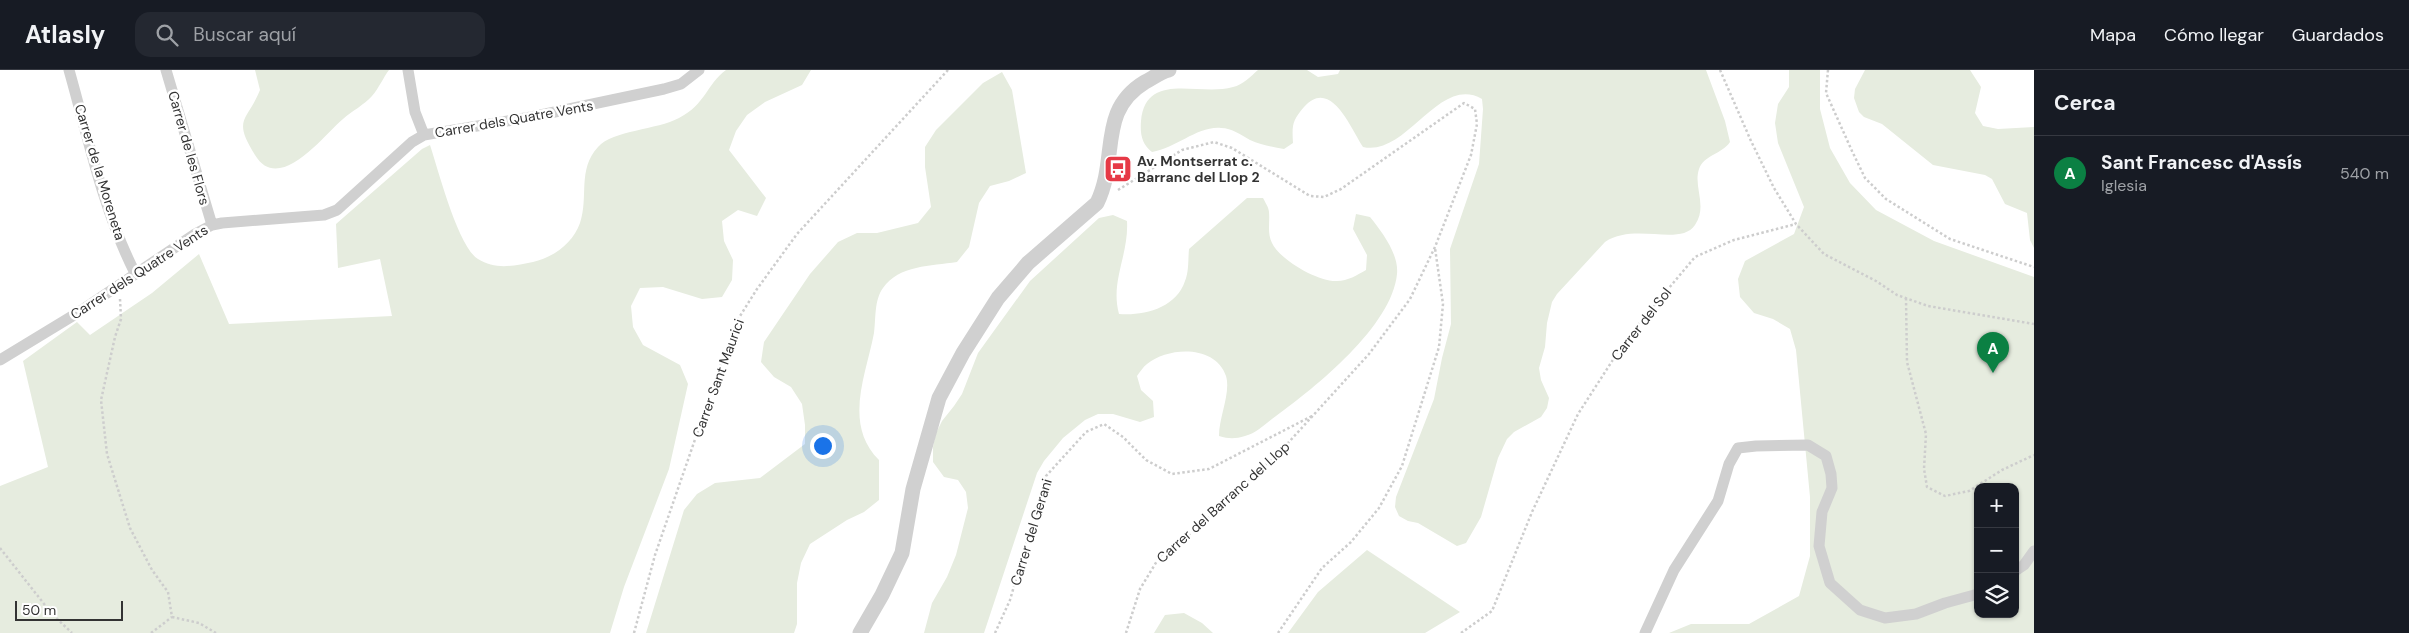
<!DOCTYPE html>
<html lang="es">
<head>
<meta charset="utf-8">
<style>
	:root { --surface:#171b24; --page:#242831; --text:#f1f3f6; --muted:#9ea1a6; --line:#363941; --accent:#0b8043 }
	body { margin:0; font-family:"DM Sans",sans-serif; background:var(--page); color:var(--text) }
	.controls { position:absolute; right:15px; bottom:15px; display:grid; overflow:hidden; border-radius:10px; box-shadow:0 1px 4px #0004 }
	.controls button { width:45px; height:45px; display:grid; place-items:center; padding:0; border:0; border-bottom:1px solid var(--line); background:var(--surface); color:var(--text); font:25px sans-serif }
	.scale { position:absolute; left:15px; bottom:12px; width:108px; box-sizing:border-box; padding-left:5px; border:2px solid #333; border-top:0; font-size:14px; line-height:18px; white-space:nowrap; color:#333; -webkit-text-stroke:4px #fff; paint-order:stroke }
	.you { position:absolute; left:822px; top:375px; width:18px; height:18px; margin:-12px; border:4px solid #fff; border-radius:50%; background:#1a73e8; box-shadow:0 0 0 8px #1a73e833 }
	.badge { display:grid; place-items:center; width:32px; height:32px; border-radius:50%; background:var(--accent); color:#fff; font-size:16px; font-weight:700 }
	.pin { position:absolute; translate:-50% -41px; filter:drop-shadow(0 1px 2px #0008) }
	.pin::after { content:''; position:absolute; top:26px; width:18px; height:15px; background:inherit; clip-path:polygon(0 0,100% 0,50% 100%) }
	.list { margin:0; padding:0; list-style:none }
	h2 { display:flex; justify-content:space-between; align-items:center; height:65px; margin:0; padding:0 20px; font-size:21px }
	h2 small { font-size:16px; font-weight:400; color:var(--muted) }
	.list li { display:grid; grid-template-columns:32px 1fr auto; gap:15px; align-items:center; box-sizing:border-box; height:75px; padding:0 20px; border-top:1px solid var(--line) }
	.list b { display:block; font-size:19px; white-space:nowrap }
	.list p { margin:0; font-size:16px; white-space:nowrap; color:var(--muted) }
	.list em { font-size:16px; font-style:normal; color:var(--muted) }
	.icon { flex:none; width:28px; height:28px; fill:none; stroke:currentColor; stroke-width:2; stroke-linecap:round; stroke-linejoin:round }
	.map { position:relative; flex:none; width:2034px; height:563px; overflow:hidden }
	header { display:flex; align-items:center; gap:30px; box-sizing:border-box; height:70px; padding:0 25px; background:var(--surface); border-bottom:1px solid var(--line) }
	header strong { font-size:24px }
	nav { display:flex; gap:28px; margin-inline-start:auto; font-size:18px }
	.search { width:350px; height:45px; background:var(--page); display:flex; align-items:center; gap:12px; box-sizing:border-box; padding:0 18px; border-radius:15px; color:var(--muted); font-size:19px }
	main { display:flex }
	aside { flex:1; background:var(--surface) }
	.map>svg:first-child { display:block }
	.green { fill:#e6ecdf; fill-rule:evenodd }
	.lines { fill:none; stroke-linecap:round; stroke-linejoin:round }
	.path { stroke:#cdcdcd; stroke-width:2.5; stroke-dasharray:2.5 2.5; stroke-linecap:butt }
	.minor { stroke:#d0d0d0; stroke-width:11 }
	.tertiary { stroke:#d0d0d0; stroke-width:15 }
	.labels { text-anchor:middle; stroke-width:5; stroke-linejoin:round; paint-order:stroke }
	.street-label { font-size:14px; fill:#333; stroke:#fff }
	.poi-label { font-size:14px; font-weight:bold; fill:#333; stroke:#fff; text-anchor:start }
</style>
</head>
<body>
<header>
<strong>Atlasly</strong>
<div class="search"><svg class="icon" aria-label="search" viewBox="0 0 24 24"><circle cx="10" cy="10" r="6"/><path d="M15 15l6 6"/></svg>Buscar aquí</div>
<nav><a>Mapa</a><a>Cómo llegar</a><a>Guardados</a></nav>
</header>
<main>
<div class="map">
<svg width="2034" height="563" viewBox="0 0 2034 563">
	<rect width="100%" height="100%" fill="#fff"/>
	<path class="green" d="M255 0H389C383 8 379 18 372 26 364 35 352 41 343 49 324 65 279 125 255 85 232 48 247 52 260 20Z
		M726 0H811L802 15 765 32 747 45 736 61 729 80 766 128 757 146 738 140 722 151 724 171 733 190 732 210 722 227 702 229 663 217 640 218 631 236 633 257 643 275 680 295 688 314 669 399 624 517 610 563H0V416L48 397 23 291 77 252 90 265 152 223 199 184 229 254 392 246 380 189 338 198 336 154 422 79 430 75C438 99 458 177 478 189 495 200 514 196 533 192 554 187 573 173 580 153 589 126 577 100 598 77 613 60 657 60 679 48 706 34 706 15 726 0Z
		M1258 0H1307L1318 7 1338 4 1340 0H1706L1725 51 1730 72C1722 84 1704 85 1699 99 1693 117 1708 136 1695 155 1680 177 1635 152 1605 172L1557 224 1552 232 1547 253 1545 277 1539 298 1541 310 1549 328 1547 338 1541 347 1514 362 1507 369 1498 388 1481 447 1466 473 1457 476 1418 453 1408 451 1399 446 1395 437 1396 427 1434 329 1442 288 1451 254 1450 179 1479 94 1483 39 1482 29C1439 4 1407 87 1363 77 1351 59 1331 7 1304 37 1292 51 1292 55 1293 73L1284 79C1273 77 1261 75 1250 70 1241 65 1232 58 1221 58 1197 56 1177 78 1152 82 1142 74 1140 65 1141 51 1146 0 1199 27 1233 17 1243 15 1251 6 1258 0Z
		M1789 0H1820V39L1830 78 1850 113 1876 140 1934 171 2034 207V563H1669L1691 554H1749L1799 526 1810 486V427L1796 280 1790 259 1773 249 1754 243 1740 227 1738 209 1745 191 1794 164 1804 137 1778 73 1775 53 1778 34 1789 17ZM1978 417H2015V544H1978Z
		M1865 0H1970L1981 17 1975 43 1983 56 1998 59 2034 57V178L2030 170 2027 143 2005 134 1992 109 1985 105 1933 95 1882 54 1864 47 1859 42 1854 28 1855 19Z
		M1002 2 1012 20 1026 103 1009 111 990 116 979 133 969 177 957 192C931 196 899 195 883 218 874 230 876 249 874 263 866 305 843 354 879 390V430L864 442 847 450 810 474 801 493 797 513V554L794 563H646L684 440 697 424 715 413 760 408 805 374V355L802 334 791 317 774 307 761 292 764 272 810 204 838 172 857 163H877L918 153 931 137 925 97V77L936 60 983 13Z
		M1247 128H1263C1265 132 1269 138 1269 142 1270 153 1267 163 1272 173 1280 190 1318 212 1337 211 1348 211 1357 205 1366 200L1367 185 1353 159 1356 144 1370 147C1382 162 1399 184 1397 204 1392 256 1316 317 1276 346 1266 353 1257 363 1245 366 1235 369 1229 369 1219 366 1219 347 1231 323 1226 306 1216 275 1169 276 1147 294 1143 297 1140 302 1137 306L1141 320 1153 331 1154 347 1140 352 1113 344H1098L1085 350 1063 368 1044 391 1037 403 984 563H924L932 533 947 507 956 485 968 438 966 422 958 410 944 407 933 392V377L936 363 942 351 954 336 962 324 978 283 1030 211 1099 148 1113 145 1127 151C1129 185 1110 211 1119 244 1144 246 1176 238 1185 211 1189 202 1188 189 1189 179Z
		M1367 480 1460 542 1425 563H1288L1318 522Z
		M1184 543 1202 553 1213 563H1154L1165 545Z"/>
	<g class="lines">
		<path class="path" d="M1720 0 1751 71 1774 118 1796 154 1824 184 1876 211 1897 225 1928 236 2034 254
			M1828 0 1826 23 1852 81 1865 108 1886 129 1950 169 2034 197
			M1118 120 1182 80 1214 72 1232 78 1310 126 1324 127 1341 119 1464 33 1475 39 1477 54 1471 85 1435 177 1410 229 1369 284 1278 384 1184 469 1160 486 1140 519 1126 563
			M1906 228 1907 292 1926 364 1924 399 1927 417 1945 426 1969 421 2002 400 2034 385
			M120 229 121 249 115 267 101 330 107 384 130 458 152 500 168 522 172 547
			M0 478 52 544 72 563
			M172 547 199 553 216 563
			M151 563 172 547
			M634 563 655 485 735 254 757 219 797 164 948 0
			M995 563 1010 530 1046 406 1086 362 1104 354 1123 367 1146 390 1172 404 1209 399 1312 346
			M1278 563 1322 498 1351 472 1379 438 1402 396 1439 277 1443 234 1435 178
			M1461 563 1492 541 1532 442 1578 344 1627 268 1695 187 1734 170 1796 154"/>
		<path class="minor" d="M69 0C88 67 103 140 135 203
			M166 0 212 155
			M408 0 415 42 424 65
			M0 290 79 242 195 164 212 155 222 153 324 145 337 140 412 72 424 65 531 47 664 19 681 14 699 0
			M2015 501 2024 495 2034 481
			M1645 563 1674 500 1718 431 1729 394 1738 378 1756 376 1808 375 1826 386 1831 404 1832 418 1822 442 1819 476 1830 513 1860 540 1885 548 1916 544 1945 533 1978 524"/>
		<path class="tertiary" d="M860 563 882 525 902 483 913 419 939 328 963 283 998 228 1028 193 1097 133C1119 88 1097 41 1145 12 1153 8 1160 2 1169 0"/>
	</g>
	<defs>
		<symbol id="bus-square" viewBox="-11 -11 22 22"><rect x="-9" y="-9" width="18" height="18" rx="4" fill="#e63946" stroke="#fff"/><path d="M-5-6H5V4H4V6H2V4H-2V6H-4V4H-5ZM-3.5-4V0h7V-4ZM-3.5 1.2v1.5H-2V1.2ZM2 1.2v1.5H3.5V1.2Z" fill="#fff"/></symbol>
	</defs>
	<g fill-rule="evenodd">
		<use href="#bus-square" x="1102" y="83" width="32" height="32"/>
	</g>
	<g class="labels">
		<g class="street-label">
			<text transform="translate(514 49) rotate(-10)" y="5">Carrer dels Quatre Vents</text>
			<text transform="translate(189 78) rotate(74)" y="5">Carrer de les Flors</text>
			<text transform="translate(100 102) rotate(73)" y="5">Carrer de la Moreneta</text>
			<text transform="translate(139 202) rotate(-33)" y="5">Carrer dels Quatre Vents</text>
			<text transform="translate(1641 254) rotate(-52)" y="5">Carrer del Sol</text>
			<text transform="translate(718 308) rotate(-70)" y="5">Carrer Sant Maurici</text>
			<text transform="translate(1223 432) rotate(-42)" y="5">Carrer del Barranc del Llop</text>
			<text transform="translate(1031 462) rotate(-73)" y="5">Carrer del Gerani</text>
		</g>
		<g class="poi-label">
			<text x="1137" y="96">Av. Montserrat c.<tspan x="1137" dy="16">Barranc del Llop 2</tspan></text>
		</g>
	</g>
</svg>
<div class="controls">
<button>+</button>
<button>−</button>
<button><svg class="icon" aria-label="layers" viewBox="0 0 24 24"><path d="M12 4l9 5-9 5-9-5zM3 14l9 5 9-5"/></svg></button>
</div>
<div class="scale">50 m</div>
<div class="you"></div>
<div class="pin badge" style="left:1993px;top:303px">A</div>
</div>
<aside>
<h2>Cerca<small></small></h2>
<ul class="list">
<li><span class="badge">A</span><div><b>Sant Francesc d'Assís</b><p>Iglesia</p></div><em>540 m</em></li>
</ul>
</aside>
</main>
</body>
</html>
